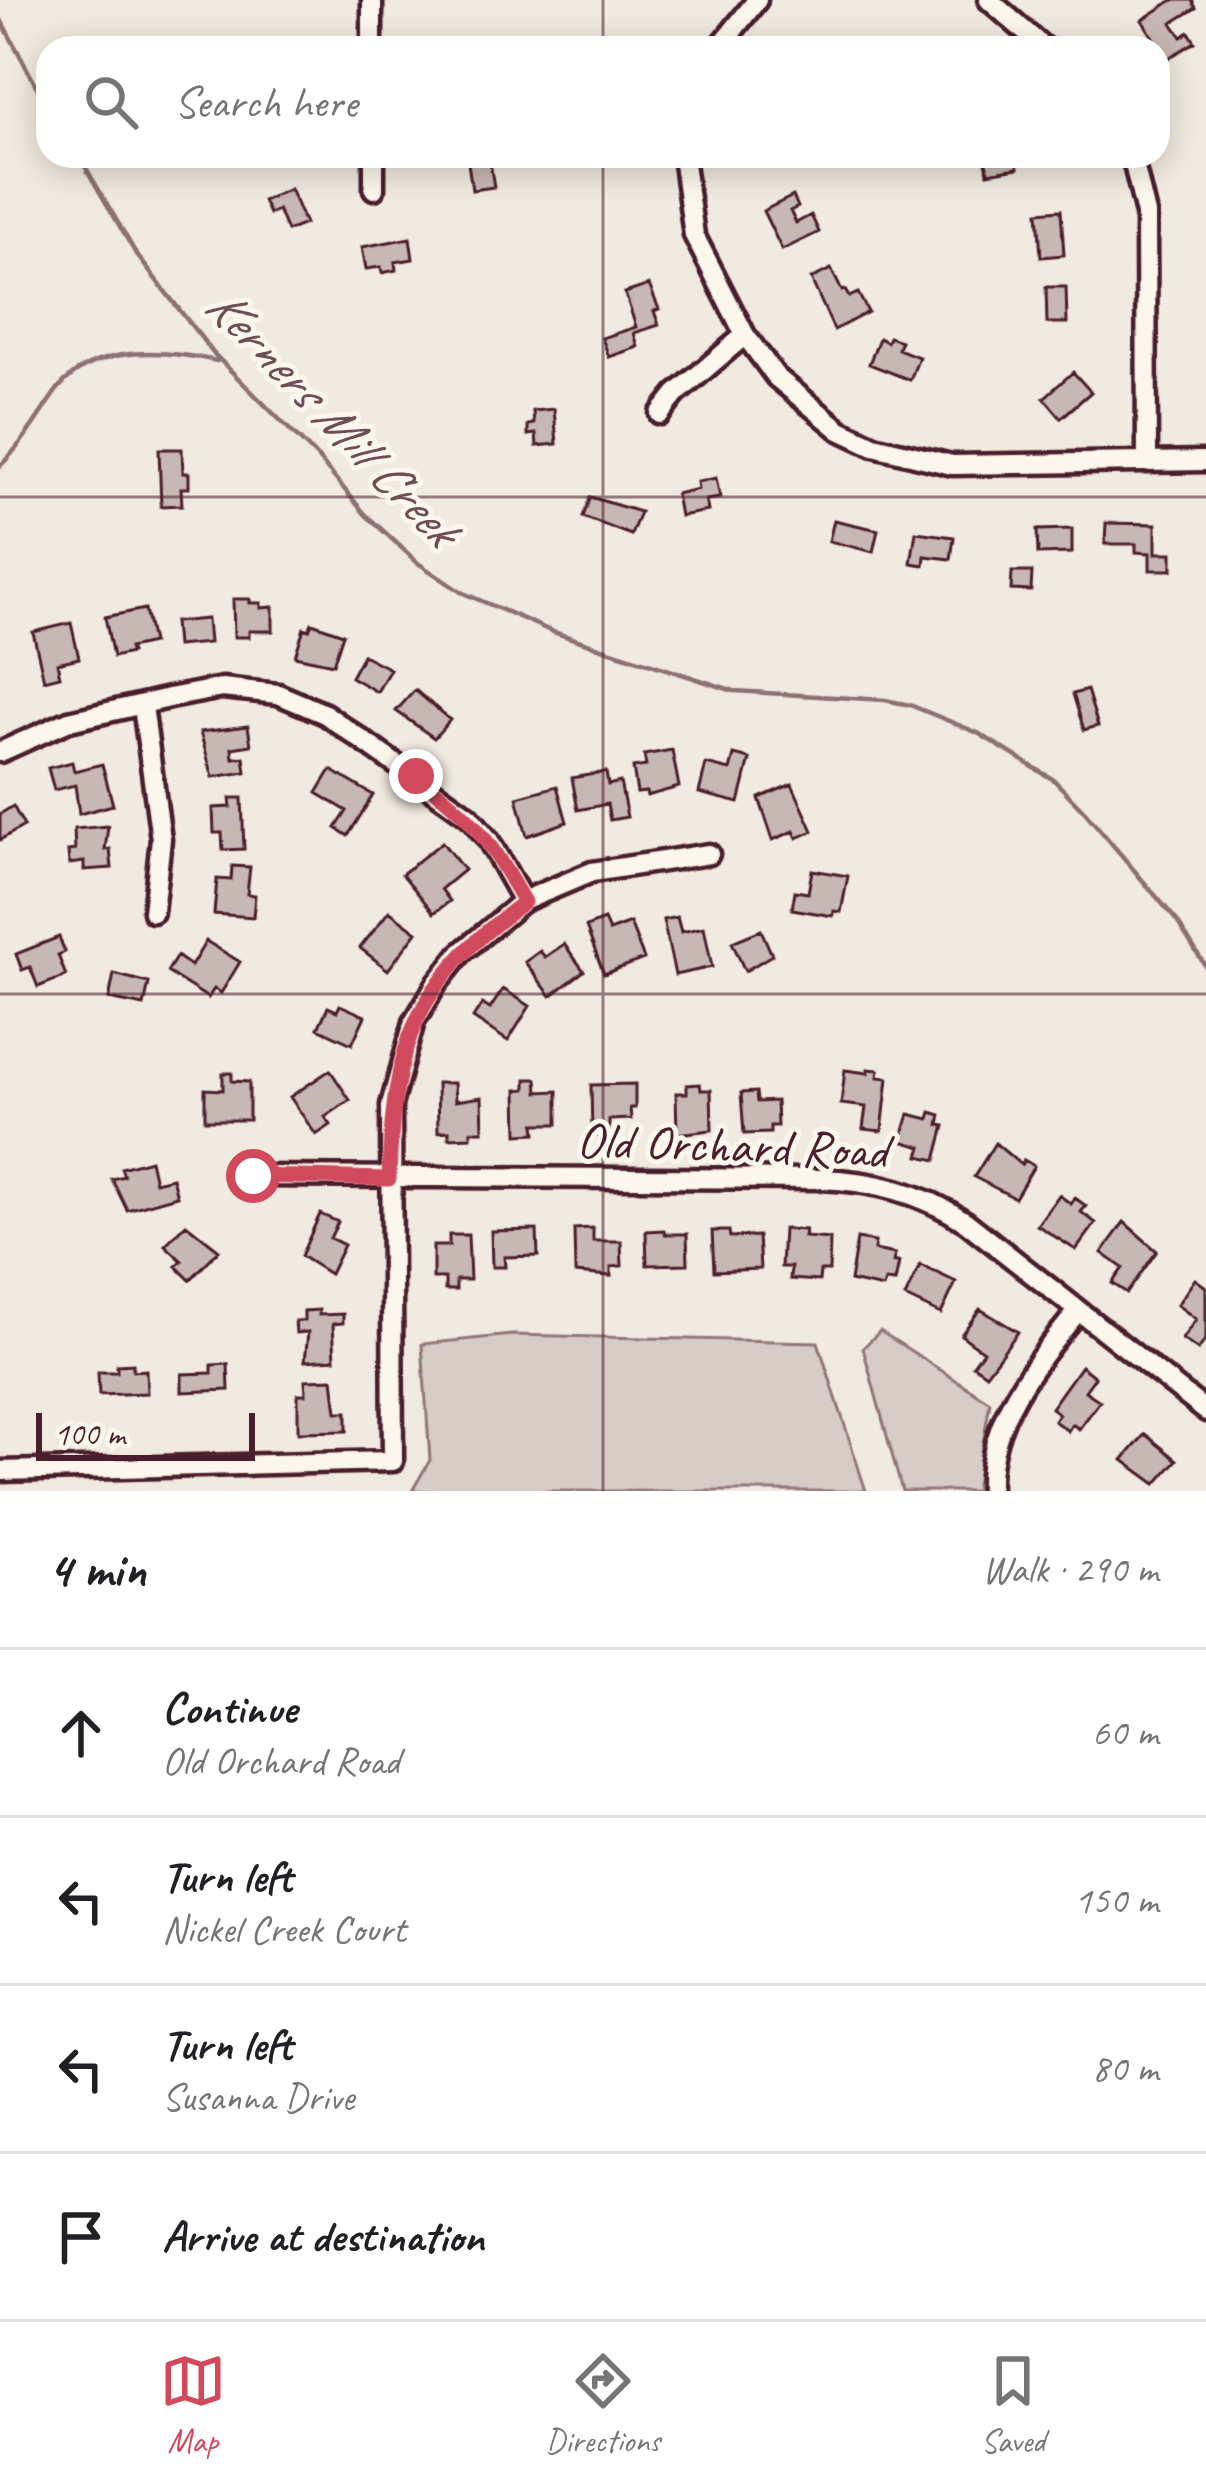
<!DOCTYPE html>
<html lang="en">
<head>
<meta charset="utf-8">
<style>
	:root { --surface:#fff; --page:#f2f2f2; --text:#202124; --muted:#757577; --line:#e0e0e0; --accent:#d1495b }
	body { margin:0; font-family:Caveat,sans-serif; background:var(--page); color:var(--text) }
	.scale { position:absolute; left:36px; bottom:30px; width:219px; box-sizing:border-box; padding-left:12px; border:6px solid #4a1f2b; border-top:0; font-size:33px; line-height:42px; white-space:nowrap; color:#4a1f2b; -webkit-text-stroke:9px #fbf7ec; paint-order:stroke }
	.stop { position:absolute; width:36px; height:36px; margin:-27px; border:9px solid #d1495b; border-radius:50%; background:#fff }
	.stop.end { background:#d1495b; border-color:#fff; box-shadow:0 3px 12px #0008 }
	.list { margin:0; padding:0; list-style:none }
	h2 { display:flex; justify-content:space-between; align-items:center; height:156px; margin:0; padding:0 48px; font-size:51px }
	h2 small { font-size:39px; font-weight:400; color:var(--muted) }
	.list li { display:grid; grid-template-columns:78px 1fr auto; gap:36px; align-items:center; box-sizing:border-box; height:168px; padding:0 48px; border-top:3px solid var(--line) }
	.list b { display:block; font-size:45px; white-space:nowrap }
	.list p { margin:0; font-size:39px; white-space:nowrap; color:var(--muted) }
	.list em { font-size:39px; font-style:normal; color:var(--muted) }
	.icon { flex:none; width:66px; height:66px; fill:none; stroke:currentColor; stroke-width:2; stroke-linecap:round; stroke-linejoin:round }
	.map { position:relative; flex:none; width:1206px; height:1491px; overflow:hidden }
	.search { position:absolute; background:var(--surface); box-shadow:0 6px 30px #0003; left:36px; right:36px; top:36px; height:132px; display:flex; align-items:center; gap:30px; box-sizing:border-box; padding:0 42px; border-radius:36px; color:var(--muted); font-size:45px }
	.sheet { height:828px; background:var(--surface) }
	nav { display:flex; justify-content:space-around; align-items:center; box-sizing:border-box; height:168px; border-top:3px solid var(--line); background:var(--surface); font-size:33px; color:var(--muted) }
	nav a { display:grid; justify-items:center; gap:6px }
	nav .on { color:var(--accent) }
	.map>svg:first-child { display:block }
	.green { fill:#d8ccc6; stroke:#917678; stroke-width:3 }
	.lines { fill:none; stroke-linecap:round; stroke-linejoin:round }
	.stream { stroke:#8c6f72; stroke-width:4.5 }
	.building { fill:#c8b8b3; stroke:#4a1f2b; stroke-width:3 }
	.minor-casing { stroke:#4a1f2b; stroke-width:27 }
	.minor { stroke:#fbf7ec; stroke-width:18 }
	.route { stroke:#d1495b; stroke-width:15 }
	.grid { fill:none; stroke:#4a1f2b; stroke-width:3; stroke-opacity:0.55 }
	.labels { text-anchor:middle; stroke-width:10; stroke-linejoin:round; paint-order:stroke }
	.street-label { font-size:51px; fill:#4a1f2b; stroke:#fbf7ec }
	.water-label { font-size:54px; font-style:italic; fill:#704e55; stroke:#fbf7ec }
</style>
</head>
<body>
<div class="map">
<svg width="1206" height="1491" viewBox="0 0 1206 1491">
	<rect width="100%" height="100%" fill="#f0eae0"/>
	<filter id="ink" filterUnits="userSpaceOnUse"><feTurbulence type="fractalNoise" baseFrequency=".00833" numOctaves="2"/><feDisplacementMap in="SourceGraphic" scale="24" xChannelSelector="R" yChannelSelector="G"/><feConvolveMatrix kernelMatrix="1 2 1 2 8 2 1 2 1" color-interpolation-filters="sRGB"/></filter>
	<g filter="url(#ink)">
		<path class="green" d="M880 1331 990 1402 975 1491H902L863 1348Z
			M512 1335 818 1342 866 1491H412L430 1460 422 1344Z"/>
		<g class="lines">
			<path class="stream" d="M0 18 48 108
				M79 156 136 254 213 353 317 457 366 515 418 563 461 592 553 632 734 691 885 700 910 705 978 733 1054 780 1085 812 1177 921 1206 967
				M0 466C24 443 38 416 57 390 94 343 166 350 217 361"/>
		</g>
		<path class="building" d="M1173 0H1192L1196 8 1172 23 1182 37 1189 32 1195 42 1167 59 1142 20Z
			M467 156H489L494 187 472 190Z
			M985 156H1016L1018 168 988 173Z
			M290 189 305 224 287 231 278 210 269 214 263 201Z
			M793 196 798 207 790 211 796 223 811 215 819 232 782 250 763 211Z
			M1061 210 1064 255 1041 257 1038 212Z
			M410 238 413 259 395 262 396 270 382 273 381 267 366 269 362 247Z
			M831 269 842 291 845 290 849 297 858 293 868 312 834 330 811 279Z
			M649 285 659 309 654 311 659 325 634 333 638 347 609 357 602 338 636 327 625 293Z
			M1046 287H1066L1067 323H1047Z
			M889 337 901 341 898 349 919 357 910 380 869 364 879 338 887 342Z
			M1073 372 1091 392 1061 418 1044 398Z
			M554 409 557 444 537 446 536 434 528 435V425L534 424 533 411Z
			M159 449H182L183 473H189V488H181L182 505 161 506Z
			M716 478 720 498 706 500 708 511 680 516 676 494 698 489 697 482Z
			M590 497 640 512 631 535 583 517Z
			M834 520 878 530 873 552 829 541Z
			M1106 523 1156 524V553H1172V570H1150V553L1136 552V544H1105Z
			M1072 529V553L1038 554 1037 530Z
			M916 532 954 537 951 559 925 556 924 565 911 563Z
			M1012 572H1032L1031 591 1011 590Z
			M233 599H250V603H261V608L273 607V631H249V637H234Z
			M145 609 152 643 129 648 131 653 113 657 105 617Z
			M207 619 209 643 176 646 174 622Z
			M71 623 79 658 57 663 60 676 44 680 33 632Z
			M312 623 343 634 333 664 295 656 304 628 309 630Z
			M363 655 390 669 377 692 351 677Z
			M415 690 450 720 434 738 396 711Z
			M1087 690 1098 726 1084 730 1073 694Z
			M248 726 251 745 232 748 233 758 244 757 246 772 213 777 200 732Z
			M672 750 679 787 647 796 646 792 637 793 633 768 646 766 644 755Z
			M734 755 750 759 739 803 699 793 706 764 730 770Z
			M72 762 74 771 102 764 113 805 79 814 75 785 54 790 48 768Z
			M331 770 373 795 348 836 336 828 347 811 317 793Z
			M606 772 608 785 620 782 627 817 610 820 607 804 578 810 572 778Z
			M792 784 813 831 797 838 794 831 773 840 759 798Z
			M557 786 567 822 527 836 517 797Z
			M230 798H242L244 849 223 850 222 833H214L213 808 231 807Z
			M13 806 24 826 0 840V814Z
			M108 826 105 850 110 849 112 868 84 870V862L69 864 68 851 75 850 74 829Z
			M442 842 464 870 441 889 450 901 434 913 402 874Z
			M232 866 250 867 247 894 255 895 253 917 214 914 217 879 231 880Z
			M812 870 848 876 841 912 834 911 833 916 792 909 795 891 808 893Z
			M389 911 417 932 388 970 360 948Z
			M677 917 681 932 704 927 712 967 675 975 663 920Z
			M604 920 609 931 630 923 644 959 604 974 586 927Z
			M761 930 772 955 745 971 732 942Z
			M59 937 65 952 58 955 66 976 38 987 30 967 22 970 16 954Z
			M206 941 240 962 221 993 214 989 208 998 167 972 177 956 191 966Z
			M564 944 584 971 551 996 525 962 540 951 545 957Z
			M114 974 149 983 144 1006 109 999Z
			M503 989 530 1006 508 1041 473 1018 482 1004 490 1009Z
			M340 1005 365 1016 352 1044 318 1028 328 1007 337 1011Z
			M868 1069 879 1070 878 1077 888 1078 882 1131 863 1129 866 1107 841 1104 845 1070 868 1073Z
			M330 1070 350 1100 325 1117 331 1125 316 1135 290 1097Z
			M223 1073H232V1081L249 1082V1120H205V1089L223 1090Z
			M526 1079H537L538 1092 558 1091V1124H535L536 1133 518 1134 517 1090 526 1089Z
			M437 1083H454L455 1101 482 1097 483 1131H471V1137L449 1138V1131L438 1132Z
			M635 1084V1108H630L631 1119 609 1120V1136H592L591 1085Z
			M700 1084 701 1090H711L712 1130 677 1134 676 1093H687V1085Z
			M756 1092 757 1102 776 1101 777 1126H770V1133L744 1134 741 1093Z
			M931 1112 941 1115 939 1125 945 1126 936 1160 919 1156 922 1147 901 1141 909 1114 929 1119Z
			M995 1143 1021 1165 1024 1160 1034 1166 1015 1198 974 1177Z
			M150 1160 155 1182 172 1178 177 1196 127 1210 112 1179 124 1176 121 1168Z
			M1059 1195 1071 1204 1075 1198 1086 1206 1081 1212 1096 1223 1076 1250 1037 1225Z
			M320 1214 338 1222 330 1238 344 1245 330 1274 301 1256Z
			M1124 1222 1157 1251 1127 1293 1112 1283 1123 1268 1102 1253Z
			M186 1224 219 1250 190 1280 176 1266 182 1261 165 1245Z
			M593 1228V1241H621L622 1266 611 1267V1276L575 1273 574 1229Z
			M783 1229 805 1230 804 1237 830 1239 829 1271H820L819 1281 790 1279 791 1267H781Z
			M537 1230 538 1256 504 1257 505 1267H492L491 1231Z
			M664 1230 665 1234H687L688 1264 647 1265 646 1231Z
			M712 1231H729L730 1237 758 1236 760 1269 714 1271Z
			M449 1235H468L470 1280H456V1290H445V1278H433V1246H449Z
			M857 1239 875 1242 874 1250 895 1254 893 1262H899L895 1282 885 1281 883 1288 850 1281Z
			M920 1265 956 1282 941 1314 905 1297Z
			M1195 1279 1206 1287V1339L1198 1350 1182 1339 1196 1319 1177 1305Z
			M980 1309 1018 1332 986 1374 973 1365 983 1351 961 1335Z
			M319 1310V1315L343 1314V1323L333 1324 335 1359 305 1361 308 1332 296 1333 295 1321H304V1311Z
			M133 1364V1371L146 1370 147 1393 99 1395 98 1372H117V1365Z
			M228 1364 229 1390 182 1392V1374L212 1373V1365Z
			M1081 1366 1095 1377 1085 1391 1100 1401 1079 1429 1072 1424 1068 1431 1054 1421 1059 1414 1051 1408Z
			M333 1379 337 1412H347V1431L298 1432V1394H306L305 1380Z
			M1145 1434 1177 1460 1156 1484 1123 1460Z"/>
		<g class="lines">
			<defs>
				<path id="minor" d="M989 0 1044 48
					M372 48V0
					M719 48 757 0
					M374 156V189
					M683 156 694 235 745 335 776 377 840 430 874 446 952 465 1206 461
					M1132 156 1146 214 1147 461
					M660 414 676 394 745 335
					M143 706 161 839 153 912
					M0 752 69 721 169 698 222 688 278 694 325 714 469 816 488 839 523 901
					M253 1176 820 1179C874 1181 921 1192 966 1222L1206 1411
					M0 1471 393 1461 391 1105 414 1022 437 983 461 953 523 901 592 872 709 854
					M990 1491C987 1420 1036 1362 1078 1311"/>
			</defs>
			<use href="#minor" class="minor-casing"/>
			<use href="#minor" class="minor"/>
		</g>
	</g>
	<g class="lines" filter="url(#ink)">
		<path class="route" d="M253 1176 389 1179C393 1045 413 984 524 902 488 839 475 818 416 776"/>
	</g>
	<path class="grid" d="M603 0V48M603 156V1491M0 497H1206M0 994H1206"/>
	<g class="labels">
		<g class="street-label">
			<text transform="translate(732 1144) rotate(2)" y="18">Old Orchard Road</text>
		</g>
		<g class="water-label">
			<text transform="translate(333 415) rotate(46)" y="19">Kerners Mill Creek</text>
		</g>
	</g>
</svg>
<div class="scale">100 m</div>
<div class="stop" style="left:253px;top:1176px"></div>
<div class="stop end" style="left:416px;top:776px"></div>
<div class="search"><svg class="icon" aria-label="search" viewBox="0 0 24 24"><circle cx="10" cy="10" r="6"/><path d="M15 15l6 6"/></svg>Search here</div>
</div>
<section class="sheet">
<h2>4 min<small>Walk · 290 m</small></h2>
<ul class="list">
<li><svg class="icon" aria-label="ahead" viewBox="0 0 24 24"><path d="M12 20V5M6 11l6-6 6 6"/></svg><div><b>Continue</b><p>Old Orchard Road</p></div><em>60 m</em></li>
<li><svg class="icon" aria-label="left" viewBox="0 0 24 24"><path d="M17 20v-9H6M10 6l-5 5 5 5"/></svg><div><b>Turn left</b><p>Nickel Creek Court</p></div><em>150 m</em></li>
<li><svg class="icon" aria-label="left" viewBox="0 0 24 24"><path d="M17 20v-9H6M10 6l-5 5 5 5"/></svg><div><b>Turn left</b><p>Susanna Drive</p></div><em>80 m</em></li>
<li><svg class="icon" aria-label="arrive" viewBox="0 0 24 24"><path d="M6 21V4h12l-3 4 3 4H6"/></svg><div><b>Arrive at destination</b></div></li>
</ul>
</section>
<nav>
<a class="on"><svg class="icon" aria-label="map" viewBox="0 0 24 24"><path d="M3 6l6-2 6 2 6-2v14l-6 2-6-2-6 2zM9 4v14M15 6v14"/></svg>Map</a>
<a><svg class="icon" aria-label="directions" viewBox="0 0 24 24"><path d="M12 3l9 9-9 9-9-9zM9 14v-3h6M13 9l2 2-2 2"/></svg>Directions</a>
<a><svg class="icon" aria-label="saved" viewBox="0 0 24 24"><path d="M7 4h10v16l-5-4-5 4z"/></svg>Saved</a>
</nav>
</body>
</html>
